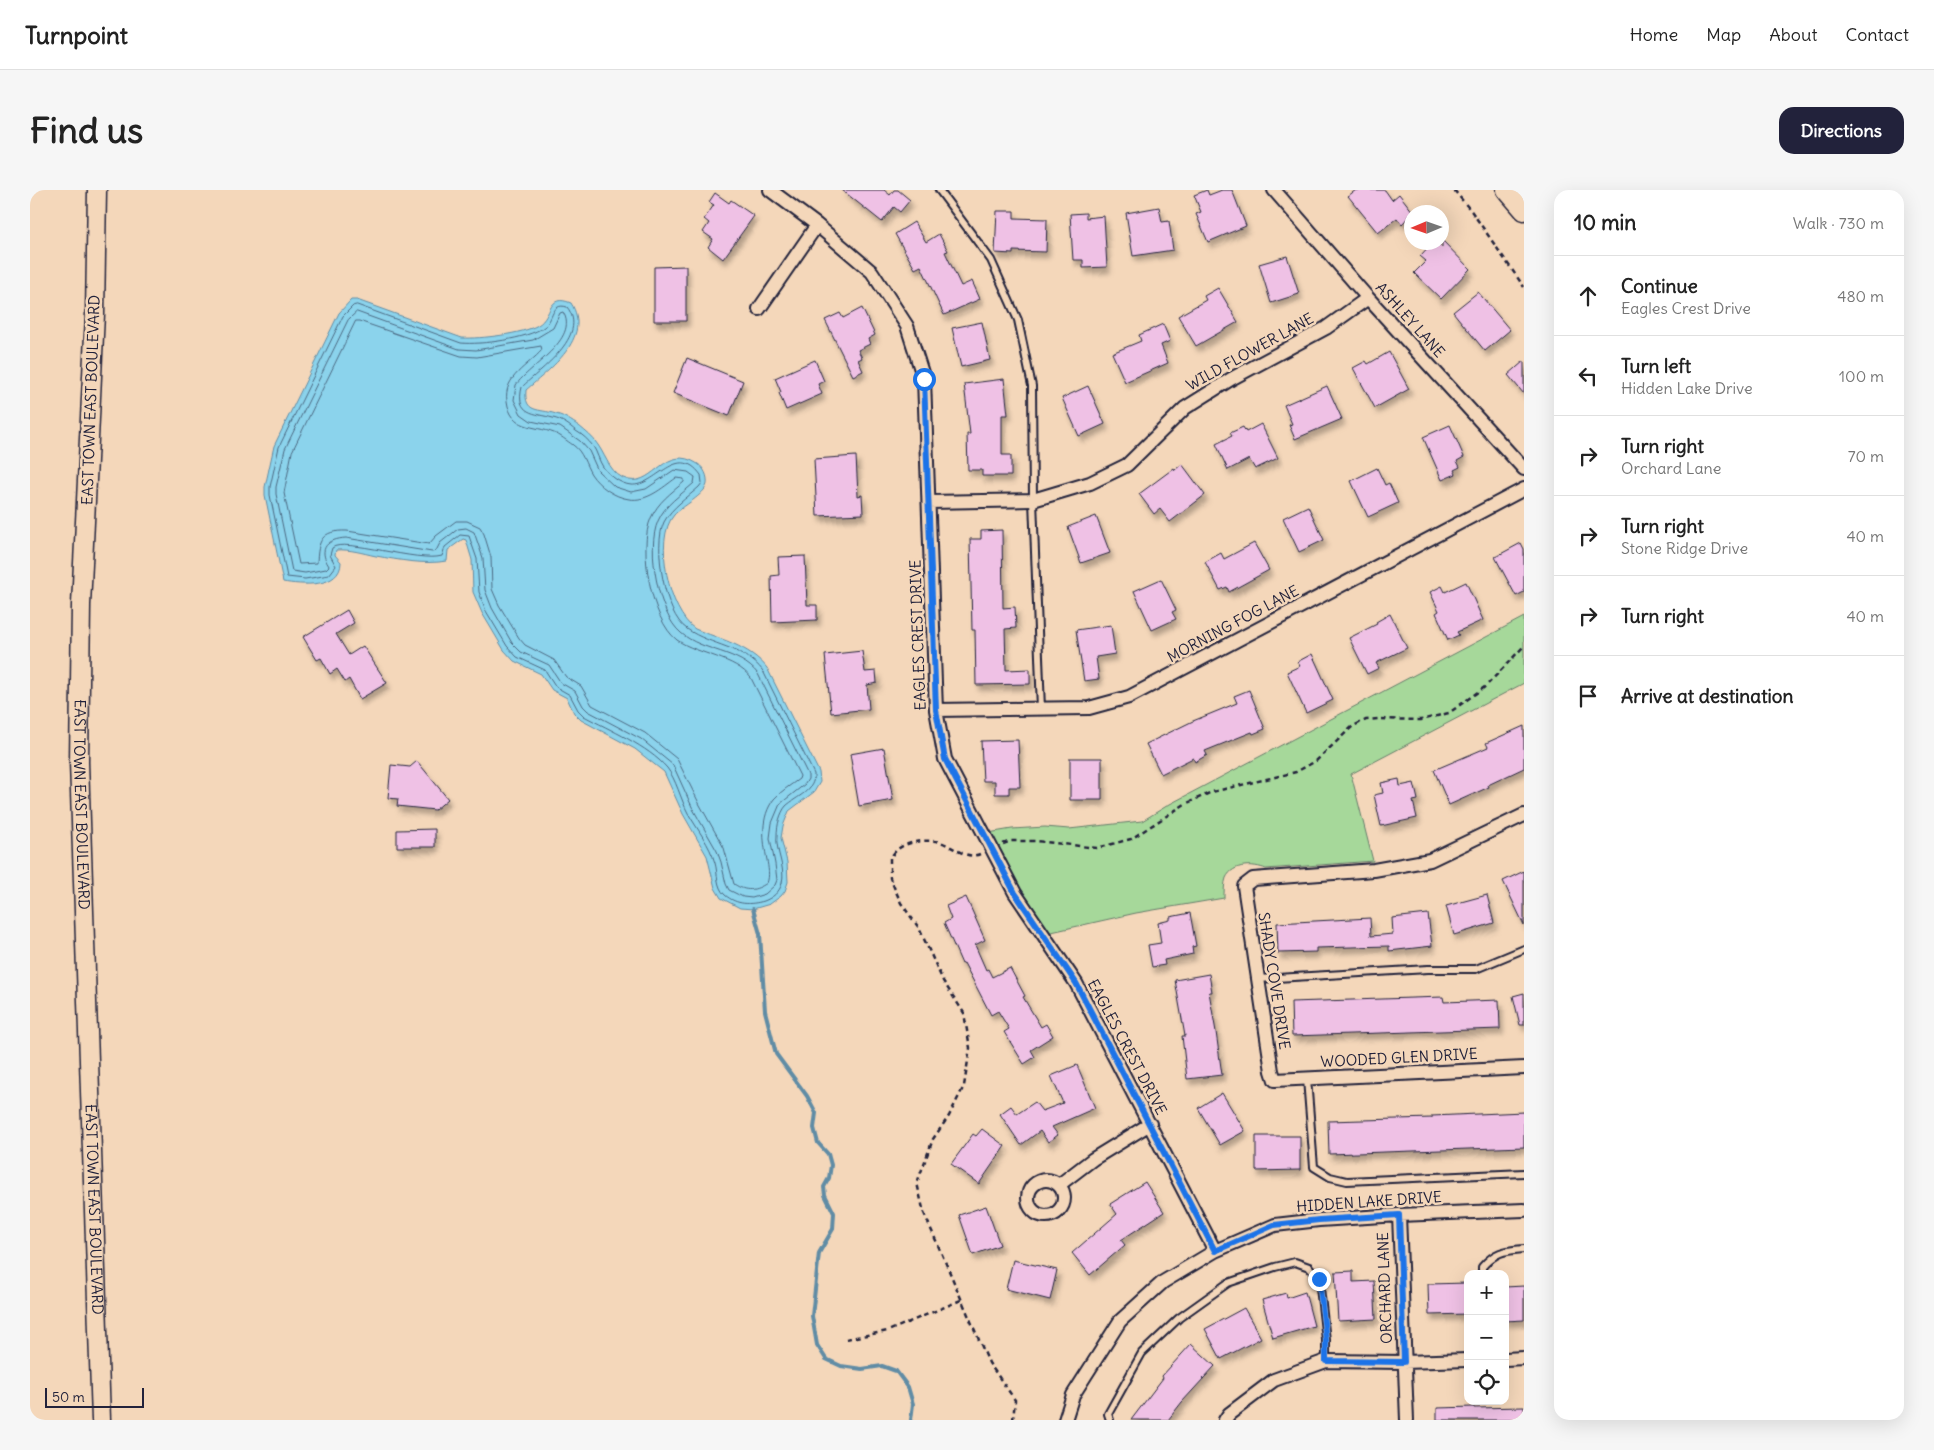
<!DOCTYPE html>
<html lang="en">
<head>
<meta charset="utf-8">
<style>
	:root { --surface:#fff; --page:#f6f6f6; --text:#222; --muted:#767676; --line:#e0e0e0; --accent:#22223b }
	body { margin:0; font-family:Delius,sans-serif; background:var(--page); color:var(--text) }
	.controls { position:absolute; right:15px; bottom:15px; display:grid; overflow:hidden; border-radius:10px; box-shadow:0 5px 20px #0002 }
	.controls button { width:45px; height:45px; display:grid; place-items:center; padding:0; border:0; border-bottom:1px solid var(--line); background:var(--surface); color:var(--text); font:25px sans-serif }
	.compass { position:absolute; left:1374px; top:15px; width:45px; height:45px; border-radius:50%; background:var(--surface); box-shadow:0 5px 20px #0002; rotate:268deg }
	.scale { position:absolute; left:15px; bottom:12px; width:99px; box-sizing:border-box; padding-left:5px; border:2px solid #22223b; border-top:0; font-size:14px; line-height:18px; white-space:nowrap; color:#22223b; -webkit-text-stroke:4px #f4d7ba; paint-order:stroke }
	.stop { position:absolute; width:15px; height:15px; margin:-11px; border:4px solid #1a73e8; border-radius:50%; background:#fff }
	.stop.end { background:#1a73e8; border-color:#fff; box-shadow:0 1px 5px #0008 }
	.list { margin:0; padding:0; list-style:none }
	h2 { display:flex; justify-content:space-between; align-items:center; height:65px; margin:0; padding:0 20px; font-size:21px }
	h2 small { font-size:16px; font-weight:400; color:var(--muted) }
	.list li { display:grid; grid-template-columns:32px 1fr auto; gap:15px; align-items:center; box-sizing:border-box; height:80px; padding:0 20px; border-top:1px solid var(--line) }
	.list b { display:block; font-size:19px; white-space:nowrap }
	.list p { margin:0; font-size:16px; white-space:nowrap; color:var(--muted) }
	.list em { font-size:16px; font-style:normal; color:var(--muted) }
	.icon { flex:none; width:28px; height:28px; fill:none; stroke:currentColor; stroke-width:2; stroke-linecap:round; stroke-linejoin:round }
	.map { position:relative; flex:none; width:1494px; height:1230px; overflow:hidden; border-radius:15px }
	header { display:flex; align-items:center; gap:30px; box-sizing:border-box; height:70px; padding:0 25px; background:var(--surface); border-bottom:1px solid var(--line) }
	header strong { font-size:24px }
	nav { display:flex; gap:28px; margin-inline-start:auto; font-size:18px }
	.intro { display:flex; align-items:center; justify-content:space-between; box-sizing:border-box; height:120px; padding:0 30px }
	h1 { margin:0; font-size:35px }
	.button { padding:12px 22px; border-radius:15px; background:var(--accent); color:#fff; font-size:18px; font-weight:700 }
	main { display:flex; gap:30px; padding:0 30px }
	aside { flex:1; background:var(--surface); border-radius:15px; box-shadow:0 5px 20px #0002 }
	.map>svg:first-child { display:block }
	.green { fill:#a6d89a; stroke:#647d6a }
	.water { fill:#8bd3ec; stroke:#618ca5 }
	.lines { fill:none; stroke-linecap:round; stroke-linejoin:round }
	.shore { stroke:#4c6982; stroke-width:1 }
	.stream { stroke:#618ca5; stroke-width:4 }
	.building { fill:#efc1e5; stroke:#22223b; filter:url(#shadow) }
	.lane-casing { stroke:#22223b; stroke-width:10 }
	.street-casing { stroke:#22223b; stroke-width:16 }
	.secondary-casing { stroke:#22223b; stroke-width:21 }
	.path { stroke:#22223b; stroke-width:2.5; stroke-dasharray:5 4; stroke-linecap:butt }
	.lane { stroke:#f4d7ba; stroke-width:6 }
	.street { stroke:#f4d7ba; stroke-width:12 }
	.secondary { stroke:#f4d7ba; stroke-width:18 }
	.route { stroke:#1a73e8; stroke-width:6 }
	.labels { text-anchor:middle; stroke-width:5; stroke-linejoin:round; paint-order:stroke }
	.street-label { font-size:15px; fill:#22223b; stroke:#f4d7ba }
</style>
</head>
<body>
<header>
<strong>Turnpoint</strong>
<nav><a>Home</a><a>Map</a><a>About</a><a>Contact</a></nav>
</header>
<div class="intro"><h1>Find us</h1><a class="button">Directions</a></div>
<main>
<div class="map">
<svg width="1494" height="1230" viewBox="0 0 1494 1230">
	<defs>
		<filter id="shadow"><feDropShadow dx="3" dy="5.5" stdDeviation="2.5" flood-color="#0004"/></filter>
	</defs>
	<rect width="100%" height="100%" fill="#f4d7ba"/>
	<filter id="ink" filterUnits="userSpaceOnUse"><feTurbulence type="fractalNoise" baseFrequency=".02" numOctaves="2"/><feDisplacementMap in="SourceGraphic" scale="10" xChannelSelector="R" yChannelSelector="G"/><feConvolveMatrix kernelMatrix="1 2 1 2 8 2 1 2 1" color-interpolation-filters="sRGB"/></filter>
	<g filter="url(#ink)">
		<path class="green" d="M1494 427V493L1321 584 1343 671 1236 679C1224 674 1203 673 1196 688 1194 693 1194 703 1194 708L1106 723 1017 743 1009 733 958 643 982 639 1015 637 1039 639 1112 631 1140 614Z"/>
		<path class="water" d="M321 110H327L432 148C450 149 493 144 508 135 523 126 517 103 541 113 563 148 520 179 496 200 494 224 509 218 526 224 535 226 541 231 549 236 556 242 563 247 568 255 577 268 581 286 599 290 625 295 635 253 668 274 674 278 678 286 677 294 675 305 652 316 644 325 623 349 639 422 665 439 690 449 720 456 737 478L789 582 790 592 784 602 759 621 753 636 751 648 757 672 758 692 755 701 751 706 740 714 723 719 710 718 691 708 685 698 677 666 653 624 634 582 605 559 551 530 544 523 537 508 522 500 511 484 484 471 474 460 452 423 443 402 442 370 436 350 433 349 418 360 417 371C393 375 369 370 346 366 332 363 320 359 306 360L305 365 311 372C311 399 270 395 253 392L235 305V297L244 256 309 123Z"/>
		<g class="lines">
			<path class="shore" d="M327 115 431 153C451 155 497 149 514 137 524 130 521 112 537 117 560 146 509 180 492 197 485 225 505 223 523 228 532 230 539 235 546 241 553 245 558 250 563 256 567 262 569 271 573 277 579 285 590 294 601 295 626 297 647 252 671 285L672 293 669 297C657 308 642 317 634 332 623 355 634 424 657 439 681 456 714 456 733 481L784 584C785 601 767 606 756 616 750 623 747 636 747 645 745 661 756 677 752 693 750 702 742 708 734 711 720 715 707 715 695 705 686 697 688 683 685 673 680 655 667 639 658 623 651 610 646 589 637 578 618 556 580 540 554 526L548 520 540 505 526 497 515 480 487 467 477 456 456 421 449 402 447 369 439 346 430 345 415 357 412 366C388 373 314 347 302 358L300 365 306 376 299 385 275 389 257 387 240 305V297L249 257 313 126 323 116Z
				M327 122 429 159 446 160 503 150 523 138 530 123 533 122C550 149 498 177 486 195L484 210 491 224 501 231 530 237 550 251 559 261 568 281 585 297 601 302 616 299 644 280 658 282 665 287 664 293C651 305 635 314 628 331 616 358 628 424 651 443 673 462 709 460 728 484L778 585V589L775 594 750 614 742 633 740 648 745 674 747 690 745 695 735 704 722 708 713 707 699 700 696 694 691 672 687 661 663 619 643 575 611 549 558 521 553 516 545 501 531 493 519 475 491 462 482 453 462 418 455 400 453 368 444 342 436 338 428 339 410 353 406 361 402 362 316 348C298 349 287 358 299 376L296 379 275 383 262 381 246 304V297L255 259 318 130Z
				M326 131H329L431 166 447 167 511 156 512 160C498 176 473 187 477 211 481 240 504 235 524 243 530 245 537 251 543 255 553 262 555 274 561 284 569 296 584 307 599 309 617 312 632 298 646 288L654 289V292C641 303 628 312 621 328 608 357 621 430 647 450 669 465 705 467 721 488L770 586 769 589C761 595 751 601 744 609 730 627 733 650 737 670 738 677 740 686 737 693 725 701 716 702 704 694L694 658 670 615 647 569 615 543 562 515 551 496 536 487 524 470 495 455 489 448 469 415 462 399 461 367 454 344 450 337 437 331H426L406 346 399 354 317 341C291 340 288 351 287 373L269 374 254 303 262 262Z"/>
			<path class="stream" d="M723 719 730 744 735 821 746 864 777 906 786 923 784 938 788 953 798 964 801 975 799 988 794 997 795 1005 804 1023 803 1039 789 1063 782 1126 787 1155 796 1169 811 1176 832 1179 852 1176 866 1181 878 1197 883 1214 881 1230"/>
		</g>
		<path class="building" d="M812 0H854L860 5 864 0H868L880 10 870 22 864 17 852 32Z
			M1177 0 1179 5 1192 0H1202L1216 36 1178 52 1166 24 1171 22 1164 5Z
			M1326 0H1355L1362 10 1369 4 1383 22 1372 34 1367 28 1348 43 1318 6Z
			M685 3 699 13 701 10 724 26 693 69 678 57 683 49 673 42 679 33 674 29 684 15 679 12Z
			M1129 17 1132 32 1139 31 1143 60 1103 66 1096 23Z
			M967 21H984V28L1017 29 1016 62 983 61V64L965 63Z
			M1056 23V28L1074 26 1077 77 1053 78V70H1043L1040 24Z
			M884 32 896 52 909 44 918 61 915 62 931 96 942 91 950 109 914 125 891 76 885 79 865 44Z
			M1412 50 1440 79 1411 109 1384 83 1396 71 1390 66 1403 52H1407L1412 58Z
			M1257 66 1269 104 1241 113 1229 74Z
			M656 76V131H624V77Z
			M1188 98 1208 132 1166 156 1148 126 1176 110 1174 106Z
			M1448 102 1480 140 1455 161 1423 122Z
			M832 118 845 145 838 149 840 154 828 160 832 168 828 170 833 181 823 186 795 130 810 123 813 128Z
			M952 132 960 170 931 177 922 138Z
			M1133 134 1140 151 1131 155 1138 173 1095 192 1082 163 1111 151 1109 145Z
			M1359 162 1379 199 1345 218 1323 178 1336 171 1338 174Z
			M657 168 713 191 699 226 643 203Z
			M785 170 794 191 788 194 792 204 756 220 749 203 751 202 745 188Z
			M1494 171V204L1478 185Z
			M974 189 978 225H972V265H981V286H952V280H938L937 244H940L934 194Z
			M1058 196 1075 234 1049 246 1032 208Z
			M1297 196 1312 229 1265 249 1259 235 1262 234 1254 215Z
			M1231 234 1248 268 1225 279 1219 269 1198 280 1186 254 1202 246 1200 243 1213 237 1216 242Z
			M1420 235 1434 267 1427 271 1430 277 1424 280 1426 284 1412 290 1393 247Z
			M826 266 828 306 832 305 833 324 787 326 784 269Z
			M1152 274 1175 305 1140 332 1130 319 1124 324 1109 304 1144 278 1145 280Z
			M1347 278 1355 295 1359 293 1368 313 1338 327 1321 291Z
			M1278 316 1294 350 1269 362 1253 328Z
			M1066 326 1080 363 1051 373 1038 337Z
			M972 340 973 418 985 417 986 438 975 439 976 480 1000 479V494L946 495 945 440H942L940 349H951V341Z
			M1224 353 1239 380 1199 402 1197 397 1190 400 1175 372 1191 363 1194 369Z
			M1491 353 1494 359V402L1486 406 1465 367Z
			M775 366 777 415H787V430L742 432 741 386 749 385 748 367Z
			M1131 389 1146 420 1142 422 1146 429 1122 440 1104 401Z
			M1436 392 1453 430 1427 442 1429 445 1418 450 1406 423 1409 421 1400 402 1412 396 1415 402Z
			M317 420 324 433 306 444 319 465 333 456 357 493 330 509 319 489 315 492 307 479 300 484 291 468 287 470 273 447Z
			M1360 424 1377 458 1346 473 1349 478 1337 484 1319 448 1347 434 1346 432Z
			M1081 435 1085 464 1066 467 1069 489 1054 491 1046 440Z
			M832 461 835 482 846 481 847 493 837 495 839 519 801 523 795 465Z
			M1282 464 1303 510 1276 523 1257 482 1270 476 1267 472Z
			M1219 500 1235 539 1223 544 1222 542 1175 561 1177 565 1165 572 1163 568 1131 584 1116 554 1163 531 1207 513 1204 506Z
			M1494 536V578L1458 595 1459 597 1419 615 1404 580 1458 557 1456 553Z
			M988 550 990 597H979V604H965V591H953L951 551Z
			M854 558 863 610 829 616 820 564Z
			M1040 568H1072V610H1040Z
			M387 571 418 609 405 620 367 616 368 609 358 608 361 575 380 577Z
			M1369 589 1370 596 1384 593 1388 610 1383 611 1387 628 1351 636 1344 605 1353 603 1351 593Z
			M405 639V657H367V640Z
			M1494 681V735L1473 691Z
			M1457 705 1464 733 1424 745 1416 716Z
			M936 707 955 750 945 755 956 780 958 779 962 787 980 778 995 806 993 807 1011 837 1016 834 1023 846 1001 860 1005 867 994 874 974 842 979 839 968 821 961 825 934 773 932 774 914 733 921 729 916 716Z
			M1160 723 1166 756 1162 757 1163 764 1134 770 1135 775 1122 777 1118 755 1131 753 1128 733 1140 730V727Z
			M1398 724 1402 756 1359 761V756L1286 758V762L1248 763 1247 733 1340 728 1341 746 1363 744 1362 728Z
			M1179 784 1182 802H1179L1186 842 1192 885 1157 889 1152 846H1155L1145 790Z
			M1494 803V835H1490L1483 806Z
			M1413 807 1414 812 1469 810 1470 839 1262 846 1261 812Z
			M1047 875 1065 918 1022 937 1028 945 1018 952 1010 941 991 955 970 924 981 916 987 924 1005 912 1012 921 1033 913 1021 886Z
			M1192 903 1215 941 1190 955 1168 918Z
			M1494 922V957L1299 964 1298 931 1402 928V926Z
			M952 939 975 956 949 994 921 974 943 944 946 946Z
			M1226 946H1270V980L1226 981Z
			M1115 992 1134 1022 1091 1050 1095 1055 1060 1085 1042 1063 1087 1024 1080 1014Z
			M956 1016 970 1055 943 1065 929 1025Z
			M983 1070 1027 1080 1020 1110 976 1099Z
			M1323 1081V1092L1344 1091 1346 1129 1308 1131 1305 1082Z
			M1438 1093V1124L1399 1125 1398 1094Z
			M1494 1096V1130L1475 1131V1097Z
			M1275 1102 1284 1136 1243 1148 1232 1110 1256 1103 1257 1108Z
			M1214 1118 1231 1148 1191 1169 1175 1139Z
			M1161 1154 1185 1176 1152 1212 1138 1230H1101L1133 1188 1132 1186Z
			M1444 1217V1218L1494 1217V1230H1407V1218Z"/>
		<g class="lines">
			<defs>
				<path id="lane" d="M909 0 961 70 988 130 1002 196 1003 310 1011 519
					M1228 789 1398 779H1446L1494 759
					M1277 889 1284 977 1300 987 1317 991 1494 983
					M1452 1084V1077C1466 1061 1474 1061 1494 1059
					M1080 1230 1078 1224 1112 1163 1149 1128 1198 1093 1245 1077 1265 1072 1279 1077 1289 1089 1296 1150V1171"/>
				<path id="street" d="M740 0 787 35 842 82 877 136 894 189 906 520 915 569 985 703 1046 793 1185 1061
					M1244 0 1338 108 1494 279
					M729 119 787 35
					M899 312 1003 310 1060 293 1097 275 1155 218 1201 189 1296 138 1338 108
					M906 520 1059 518 1099 507 1494 299
					M1494 625 1400 670 1344 680 1223 689 1214 696 1242 881 1245 890 1494 878
					M998 1008a18 18 0 1 1 36 0a18 18 0 1 1-36 0Z
					M1029 995 1063 969 1120 934
					M1369 1025 1377 1230
					M1475 1169 1494 1168
					M1035 1230 1043 1205 1090 1131 1133 1092 1185 1061 1245 1035 1289 1030 1369 1025 1494 1020
					M1195 1230 1199 1224 1244 1190 1296 1171 1374 1172 1438 1170"/>
				<g id="secondary">
					<path id="s1" d="M67 0 65 124 51 415 49 572 71 1230"/>
					<path d="M1476 0 1494 21"/>
				</g>
			</defs>
			<use href="#lane" class="lane-casing"/>
			<use href="#street" class="street-casing"/>
			<use href="#secondary" class="secondary-casing"/>
			<path class="path" d="M1424 0 1442 22 1494 97
				M973 654 981 651H1007L1067 658 1101 649 1155 614 1182 602 1266 582 1286 571 1323 536 1336 530 1349 529 1391 530 1419 523 1456 496 1494 456
				M950 664C936 670 923 656 910 652 899 649 878 651 868 659 865 661 863 665 860 667V688L871 713 889 738 913 791 934 823 940 858 934 896 919 926 903 949 887 993 894 1023 959 1173 985 1210 983 1230
				M816 1149 858 1141 931 1110"/>
			<use href="#lane" class="lane"/>
			<use href="#street" class="street"/>
			<use href="#secondary" class="secondary"/>
		</g>
	</g>
	<g class="lines" filter="url(#ink)">
		<path class="route" d="M894 189 906 520 915 569 985 703 1046 793 1185 1061 1244 1035 1289 1030 1369 1025 1374 1172 1296 1171V1150L1289 1089"/>
	</g>
	<g class="labels">
		<g class="street-label">
			<text transform="translate(1380 130) rotate(48)" y="5">ASHLEY LANE</text>
			<text transform="translate(1220 162) rotate(-29)" y="5">WILD FLOWER LANE</text>
			<text transform="translate(61 210) rotate(-88)" y="5">EAST TOWN EAST BOULEVARD</text>
			<text transform="translate(1203 434) rotate(-28)" y="5">MORNING FOG LANE</text>
			<text transform="translate(888 445) rotate(-92)" y="5">EAGLES CREST DRIVE</text>
			<text dy="5" stroke="none"><textPath href="#s1" startOffset="615">EAST TOWN EAST BOULEVARD</textPath></text>
			<text transform="translate(1244 791) rotate(81)" y="5">SHADY COVE DRIVE</text>
			<text transform="translate(1097 857) rotate(62)" y="5">EAGLES CREST DRIVE</text>
			<text transform="translate(1369 868) rotate(-3)" y="5">WOODED GLEN DRIVE</text>
			<text transform="translate(1339 1012) rotate(-4)" y="5">HIDDEN LAKE DRIVE</text>
			<text dy="5" stroke="none"><textPath href="#s1" startOffset="1020">EAST TOWN EAST BOULEVARD</textPath></text>
			<text transform="translate(1355 1098) rotate(-92)" y="5">ORCHARD LANE</text>
		</g>
	</g>
</svg>
<div class="controls">
<button>+</button>
<button>−</button>
<button><svg class="icon" aria-label="locate" viewBox="0 0 24 24"><circle cx="12" cy="12" r="6"/><path d="M12 2v4M12 18v4M2 12h4M18 12h4"/></svg></button>
</div>
<svg class="compass" viewBox="-18 -18 36 36"><path d="M0-13l5 13h-10z" fill="#e53935"/><path d="M0 13l5-13h-10z" fill="#767676"/></svg>
<div class="scale">50 m</div>
<div class="stop" style="left:894px;top:189px"></div>
<div class="stop end" style="left:1289px;top:1089px"></div>
</div>
<aside>
<h2>10 min<small>Walk · 730 m</small></h2>
<ul class="list">
<li><svg class="icon" aria-label="ahead" viewBox="0 0 24 24"><path d="M12 20V5M6 11l6-6 6 6"/></svg><div><b>Continue</b><p>Eagles Crest Drive</p></div><em>480 m</em></li>
<li><svg class="icon" aria-label="left" viewBox="0 0 24 24"><path d="M17 20v-9H6M10 6l-5 5 5 5"/></svg><div><b>Turn left</b><p>Hidden Lake Drive</p></div><em>100 m</em></li>
<li><svg class="icon" aria-label="right" viewBox="0 0 24 24"><path d="M7 20v-9h11M14 6l5 5-5 5"/></svg><div><b>Turn right</b><p>Orchard Lane</p></div><em>70 m</em></li>
<li><svg class="icon" aria-label="right" viewBox="0 0 24 24"><path d="M7 20v-9h11M14 6l5 5-5 5"/></svg><div><b>Turn right</b><p>Stone Ridge Drive</p></div><em>40 m</em></li>
<li><svg class="icon" aria-label="right" viewBox="0 0 24 24"><path d="M7 20v-9h11M14 6l5 5-5 5"/></svg><div><b>Turn right</b></div><em>40 m</em></li>
<li><svg class="icon" aria-label="arrive" viewBox="0 0 24 24"><path d="M6 21V4h12l-3 4 3 4H6"/></svg><div><b>Arrive at destination</b></div></li>
</ul>
</aside>
</main>
</body>
</html>
